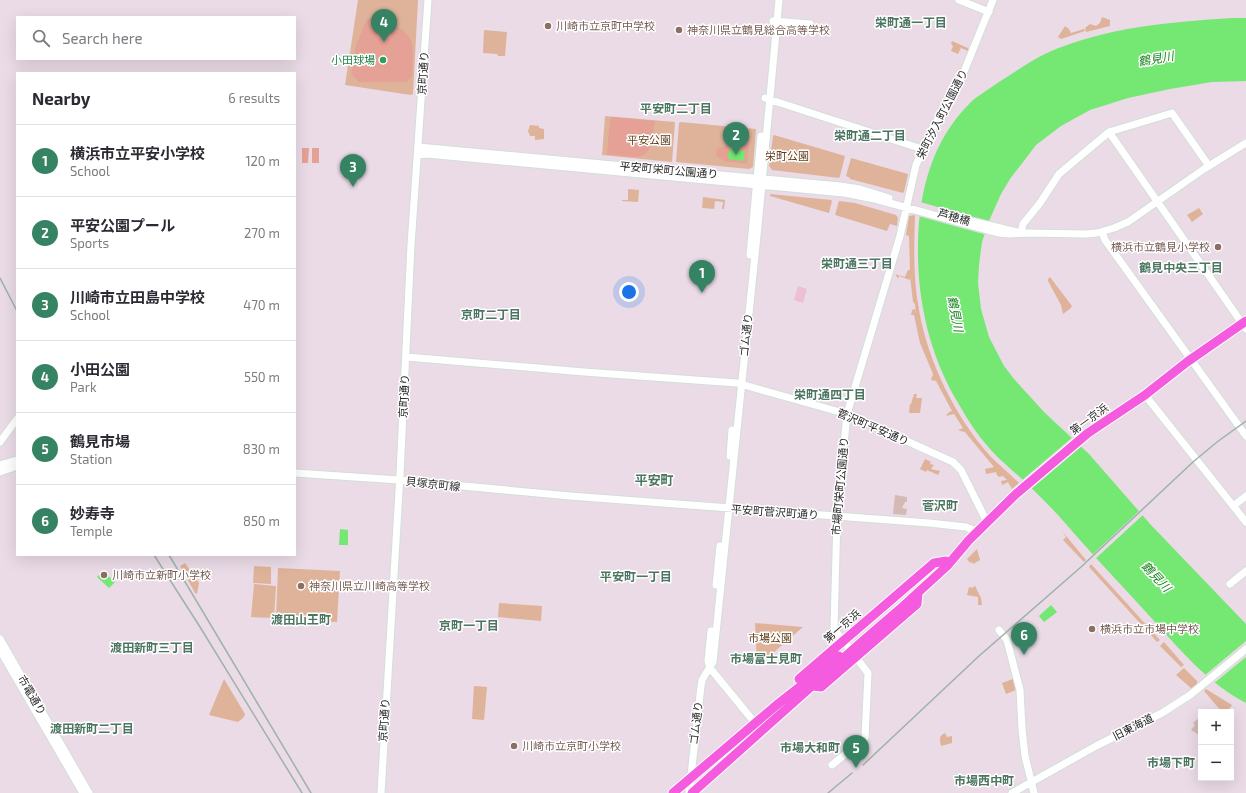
<!DOCTYPE html>
<html lang="en">
<head>
<meta charset="utf-8">
<style>
	:root { --surface:#fff; --page:#f7f7f7; --text:#2b2b33; --muted:#7c7c81; --line:#e1e1e2; --accent:#368363 }
	body { margin:0; font-family:"Exo 2","Noto Sans JP",sans-serif; background:var(--page); color:var(--text) }
	.controls { position:absolute; right:12px; bottom:12px; display:grid; overflow:hidden; border-radius:0px; box-shadow:0 4px 16px #0002 }
	.controls button { width:36px; height:36px; display:grid; place-items:center; padding:0; border:0; border-bottom:1px solid var(--line); background:var(--surface); color:var(--text); font:20px sans-serif }
	.you { position:absolute; left:629px; top:292px; width:14px; height:14px; margin:-10px; border:3px solid #fff; border-radius:50%; background:#1a73e8; box-shadow:0 0 0 6px #1a73e833 }
	.badge { display:grid; place-items:center; width:26px; height:26px; border-radius:50%; background:var(--accent); color:#fff; font-size:13px; font-weight:700 }
	.pin { position:absolute; translate:-50% -33px; filter:drop-shadow(0 1px 2px #0008) }
	.pin::after { content:''; position:absolute; top:21px; width:14px; height:12px; background:inherit; clip-path:polygon(0 0,100% 0,50% 100%) }
	.list { margin:0; padding:0; list-style:none }
	h2 { display:flex; justify-content:space-between; align-items:center; height:52px; margin:0; padding:0 16px; font-size:17px }
	h2 small { font-size:13px; font-weight:400; color:var(--muted) }
	.list li { display:grid; grid-template-columns:26px 1fr auto; gap:12px; align-items:center; box-sizing:border-box; height:72px; padding:0 16px; border-top:1px solid var(--line) }
	.list b { display:block; font-size:15px; white-space:nowrap }
	.list p { margin:0; font-size:13px; white-space:nowrap; color:var(--muted) }
	.list em { font-size:13px; font-style:normal; color:var(--muted) }
	.icon { flex:none; width:22px; height:22px; fill:none; stroke:currentColor; stroke-width:2; stroke-linecap:round; stroke-linejoin:round }
	.map { position:relative; flex:none; width:1246px; height:793px; overflow:hidden }
	.search { position:absolute; background:var(--surface); box-shadow:0 4px 16px #0002; left:16px; top:16px; width:280px; height:44px; display:flex; align-items:center; gap:10px; box-sizing:border-box; padding:0 14px; border-radius:0px; color:var(--muted); font-size:15px }
	.panel { position:absolute; background:var(--surface); box-shadow:0 4px 16px #0002; left:16px; top:72px; width:280px; height:484px; border-radius:0px }
	.map>svg:first-child { display:block }
	.green { fill:#deb39a }
	.sand { fill:#eebfd3 }
	.cemetery { fill:#d3bab3 }
	.pitch { fill:#e5a196 }
	.water { fill:#75e773 }
	.pier { fill:#eadbe6 }
	.lines { fill:none; stroke-linecap:round; stroke-linejoin:round }
	.secondary-casing { stroke:#d0e0d9; stroke-width:9 }
	.highway-casing { stroke:#fff; stroke-width:11 }
	.secondary { stroke:#fff; stroke-width:7 }
	.highway { stroke:#f45bde; stroke-width:9 }
	.rail { stroke:#9eb2a9; stroke-width:1.5 }
	.education-dot { fill:#8d6e63; stroke:#fff; stroke-width:1.5 }
	.leisure-dot { fill:#2e9e5b; stroke:#fff; stroke-width:1.5 }
	.labels { text-anchor:middle; stroke-width:3; stroke-linejoin:round; paint-order:stroke }
	.education-label { font-size:11px; fill:#785e54; stroke:#fff; text-anchor:start }
	.leisure-label { font-size:11px; fill:#27864d; stroke:#fff; text-anchor:end }
	.street-label { font-size:11px; fill:#282828; stroke:#fff }
	.park-label { font-size:11px; fill:#603f1d; stroke:#fff }
	.neighbourhood-label { font-size:12px; font-weight:bold; fill:#4c7662; stroke:#fff }
	.water-label { font-size:12px; font-style:italic; fill:#15831b; stroke:#fff }
	.quarter-label { font-size:13px; font-weight:bold; fill:#4c7662; stroke:#fff }
</style>
</head>
<body>
<div class="map">
<svg width="1246" height="793" viewBox="0 0 1246 793">
	<rect width="100%" height="100%" fill="#eadbe6"/>
	<path class="green" d="M358 0H418L413 94 411 95 345 85Z
		M1102 17 1110 20V26L1086 32 1085 28 1090 24 1096 26 1100 23Z
		M1065 26 1069 29 1071 33 1084 29 1085 31 1061 39 1058 37Z
		M484 30 507 32 505 56H498L497 54 483 53Z
		M952 41 970 49 968 51 961 48 958 54 951 51 953 46 951 44Z
		M605 116 675 122 672 162 602 155Z
		M680 122 756 129 753 167 749 169 676 162 679 123Z
		M530 125 539 126V128L544 129V139L535 140V136H530L528 131Z
		M774 135 845 156 840 176 839 178 772 170 769 166 773 136Z
		M851 158 908 174 904 192 903 193 850 179V178L846 176Z
		M628 189 639 190 638 202 622 201V200H628Z
		M770 194 831 200 832 201 829 213 770 196Z
		M703 197 725 200 724 209H722L723 202 715 201 714 209 702 208Z
		M839 201 855 203 896 215 898 218 897 226 890 224 887 231 835 215Z
		M1199 208 1203 214 1192 222 1187 215Z
		M915 215C914 247 913 278 919 310 928 362 955 416 990 456 999 465 1010 474 1019 483L1012 489 1008 482 1002 485 1001 481 1007 480 1003 476 999 477 997 475 996 472 986 474 985 469 994 467 964 431V432L958 430 963 428 954 414 946 416 949 412 952 411 936 381 931 380 933 374 920 343 914 315H911L912 310 915 309 916 315 915 304 913 302 910 276V280L899 276 898 279 896 275 894 274 905 277 908 270H910L909 236 906 235 909 216Z
		M1050 277 1072 306 1071 308 1063 314 1061 305 1048 281V279Z
		M914 394H917L916 398H922L920 413H909L910 404H911Z
		M925 459 931 462 930 464 934 465 931 469 940 471 938 475 927 470 926 472 920 469Z
		M1062 531 1086 560 1084 562 1063 540 1066 537Z
		M977 549 980 560 973 564 972 562 970 563 967 559Z
		M185 563 199 583 197 594 195 593 180 566Z
		M1091 564 1160 640 1157 642 1089 567Z
		M254 566 271 567V584L253 583Z
		M278 568 340 571 337 622 276 619Z
		M254 584 276 586 274 618 251 617Z
		M974 586H975L981 598 982 605H978V597L967 595 969 587 973 588Z
		M499 603 542 606 541 621 498 617Z
		M755 623 803 627 759 665 757 664Z
		M1164 642 1184 665 1181 667 1160 646Z
		M1184 668 1197 681V685L1192 689 1176 675Z
		M224 679 245 714 244 717 238 722 209 715Z
		M1013 679 1016 690 1006 694 1002 683Z
		M474 686 487 687 484 720 472 719Z
		M1206 689 1232 705 1227 712H1222L1204 691Z
		M945 733 947 737 952 736V743L941 746C940 739 938 737 945 733Z"/>
	<path class="sand" d="M798 286 807 289 803 303 794 300Z"/>
	<path class="cemetery" d="M895 495 907 497V502H905L902 508 907 509 906 515 893 514Z
		M1201 716V736L1191 730 1195 725 1193 723Z"/>
	<path class="pitch" d="M367 19C383 18 407 27 412 43 414 49 412 70 412 77L406 82H359L351 74 356 45Z
		M613 117 655 121C649 164 647 158 607 154L610 119Z
		M735 135 750 136 747 164 723 161 722 159H719V157L716 156 717 148 719 149 720 147H724V145L733 146Z
		M302 148H309L308 163H302Z
		M312 148H319V163H312Z"/>
	<path class="water" d="M1233 18H1246V81L1212 82 1170 89 1128 98 1090 110 1061 126 1036 145 1010 179 1001 194 989 221 982 242 979 265 978 283 981 309 989 337 1004 366 1014 379 1044 412 1089 454 1151 525 1246 624V703C1209 684 1182 652 1155 622 1127 591 1099 562 1072 531 1056 512 1040 496 1022 479 1010 468 996 457 985 443 973 429 964 413 954 396 928 349 917 297 918 244 919 191 932 141 970 103 978 95 990 89 999 82 1015 72 1030 61 1047 53 1105 27 1170 22 1233 18Z
		M729 149 745 151 744 161 728 159Z
		M340 529 348 530V545H339Z
		M103 571 115 582 109 588 97 577Z
		M1051 605 1057 612 1044 622 1039 616Z"/>
	<path class="pier" d="M920 202 991 222 987 235 918 216Z
		M1074 436 1083 445 1030 490 1021 481Z
		M1140 510 1144 514 1094 560 1091 556Z
		M1246 641V657L1213 684 1204 676Z"/>
	<g class="lines">
		<defs>
			<path id="secondary" d="M959 0 989 12
				M773 21 810 24
				M765 98 922 149
				M1109 132 1246 329
				M418 147 840 186 860 189 889 198
				M418 155 427 154 844 193 875 199 999 233 1010 234 1028 233 1085 234 1097 233 1114 228 1128 222 1204 169 1246 143
				M971 221 1017 232
				M1102 232 1105 240 1246 436
				M1021 233 1023 224 1040 203 1059 174 1109 132 1172 113 1209 166
				M750 255 761 136
				M406 357 584 372 737 383 847 414 953 462 961 470 987 522
				M1145 395 1246 522
				M0 442 17 419
				M730 456 732 430
				M0 465 17 460
				M0 472 17 466
				M295 473 399 480 570 496 929 523 966 527 978 532
				M1233 506 1246 496
				M1230 584 1246 571
				M716 585 720 546
				M999 630 1007 640 1020 690 1022 729 1025 756 1034 793
				M711 631 708 661 710 668 755 723 765 729
				M0 639 89 793
				M0 650 83 793
				M832 765 865 738 868 673 834 629 837 516 847 414 900 236 916 165 932 129 959 84 993 0
				M381 793 400 474 411 245 428 0
				M689 793 701 686 702 680 713 662 758 226 779 0
				M1012 793 1096 746 1162 713 1190 695 1246 649"/>
			<path id="highway" d="M799 679 934 563 946 561
				M813 686 821 687 917 604 918 593
				M673 793 779 703 839 656
				M692 793 858 645 900 609 947 566 969 540 1016 494 1088 433 1145 395 1187 362 1246 321"/>
		</defs>
		<use href="#secondary" class="secondary-casing"/>
		<use href="#highway" class="highway-casing"/>
		<use href="#secondary" class="secondary"/>
		<use href="#highway" class="highway"/>
		<path class="rail" d="M0 278 17 311
			M154 555 200 627 302 793
			M169 555 311 793
			M863 765 979 656 1081 567 1193 462 1217 442 1246 421
			M828 793 852 773"/>
	</g>
	<g class="education-dot">
		<circle cx="548" cy="26" r="4"/>
		<circle cx="679" cy="30" r="4"/>
		<circle cx="1218" cy="247" r="4"/>
		<circle cx="104" cy="575" r="4"/>
		<circle cx="301" cy="586" r="4"/>
		<circle cx="1092" cy="629" r="4"/>
		<circle cx="514" cy="746" r="4"/>
	</g>
	<circle class="leisure-dot" cx="383" cy="60" r="4"/>
	<g class="labels">
		<g class="education-label">
			<text x="556" y="30">川崎市立京町中学校</text>
			<text x="687" y="34">神奈川県立鶴見総合高等学校</text>
			<text x="1210" y="251" text-anchor="end">横浜市立鶴見小学校</text>
			<text x="112" y="579">川崎市立新町小学校</text>
			<text x="309" y="590">神奈川県立川崎高等学校</text>
			<text x="1100" y="633">横浜市立市場中学校</text>
			<text x="522" y="750">川崎市立京町小学校</text>
		</g>
		<g class="leisure-label">
			<text x="375" y="64">小田球場</text>
		</g>
		<g class="street-label">
			<text transform="translate(423 73) rotate(-86)" y="4">京町通り</text>
			<text transform="translate(942 114) rotate(-63)" y="4">栄町汐入町公園通り</text>
			<text transform="translate(669 170) rotate(5)" y="4">平安町栄町公園通り</text>
			<text transform="translate(954 217) rotate(16)" y="4">芦穂橋</text>
			<text transform="translate(746 335) rotate(-84)" y="4">ゴム通り</text>
			<text transform="translate(404 396) rotate(-87)" y="4">京町通り</text>
			<text transform="translate(1089 419) rotate(-36)" y="4">第一京浜</text>
			<text transform="translate(873 427) rotate(23)" y="4">菅沢町平安通り</text>
			<text transform="translate(433 484) rotate(6)" y="4">貝塚京町線</text>
			<text transform="translate(840 486) rotate(-85)" y="4">市場町栄町公園通り</text>
			<text transform="translate(775 512) rotate(4)" y="4">平安町菅沢町通り</text>
			<text transform="translate(842 626) rotate(-41)" y="4">第一京浜</text>
			<text transform="translate(32 695) rotate(60)" y="4">市電通り</text>
			<text transform="translate(384 720) rotate(-86)" y="4">京町通り</text>
			<text transform="translate(696 723) rotate(-83)" y="4">ゴム通り</text>
			<text transform="translate(1133 727) rotate(-27)" y="4">旧東海道</text>
		</g>
		<g class="park-label">
			<text x="649" y="144">平安公園</text>
			<text x="787" y="160">栄町公園</text>
			<text x="770" y="642">市場公園</text>
		</g>
		<g class="neighbourhood-label">
			<text x="911" y="27">栄町通一丁目</text>
			<text x="676" y="113">平安町二丁目</text>
			<text x="870" y="140">栄町通二丁目</text>
			<text x="857" y="268">栄町通三丁目</text>
			<text x="1181" y="272">鶴見中央三丁目</text>
			<text x="491" y="319">京町二丁目</text>
			<text x="830" y="399">栄町通四丁目</text>
			<text x="940" y="510">菅沢町</text>
			<text x="636" y="581">平安町一丁目</text>
			<text x="301" y="624">渡田山王町</text>
			<text x="469" y="630">京町一丁目</text>
			<text x="152" y="652">渡田新町三丁目</text>
			<text x="766" y="663">市場富士見町</text>
			<text x="92" y="733">渡田新町二丁目</text>
			<text x="810" y="752">市場大和町</text>
			<text x="1171" y="767">市場下町</text>
			<text x="984" y="785">市場西中町</text>
		</g>
		<g class="water-label">
			<text transform="translate(1156 59) rotate(-10)" y="4">鶴見川</text>
			<text transform="translate(955 314) rotate(79)" y="4">鶴見川</text>
			<text transform="translate(1156 577) rotate(47)" y="4">鶴見川</text>
		</g>
		<g class="quarter-label">
			<text x="654" y="485">平安町</text>
		</g>
	</g>
</svg>
<div class="controls">
<button>+</button>
<button>−</button>
</div>
<div class="you"></div>
<div class="pin badge" style="left:702px;top:293px">1</div>
<div class="pin badge" style="left:736px;top:155px">2</div>
<div class="pin badge" style="left:353px;top:187px">3</div>
<div class="pin badge" style="left:384px;top:42px">4</div>
<div class="pin badge" style="left:856px;top:768px">5</div>
<div class="pin badge" style="left:1024px;top:655px">6</div>
<div class="search"><svg class="icon" aria-label="search" viewBox="0 0 24 24"><circle cx="10" cy="10" r="6"/><path d="M15 15l6 6"/></svg>Search here</div>
<section class="panel">
<h2>Nearby<small>6 results</small></h2>
<ul class="list">
<li><span class="badge">1</span><div><b>横浜市立平安小学校</b><p>School</p></div><em>120 m</em></li>
<li><span class="badge">2</span><div><b>平安公園プール</b><p>Sports</p></div><em>270 m</em></li>
<li><span class="badge">3</span><div><b>川崎市立田島中学校</b><p>School</p></div><em>470 m</em></li>
<li><span class="badge">4</span><div><b>小田公園</b><p>Park</p></div><em>550 m</em></li>
<li><span class="badge">5</span><div><b>鶴見市場</b><p>Station</p></div><em>830 m</em></li>
<li><span class="badge">6</span><div><b>妙寿寺</b><p>Temple</p></div><em>850 m</em></li>
</ul>
</section>
</div>
</body>
</html>
